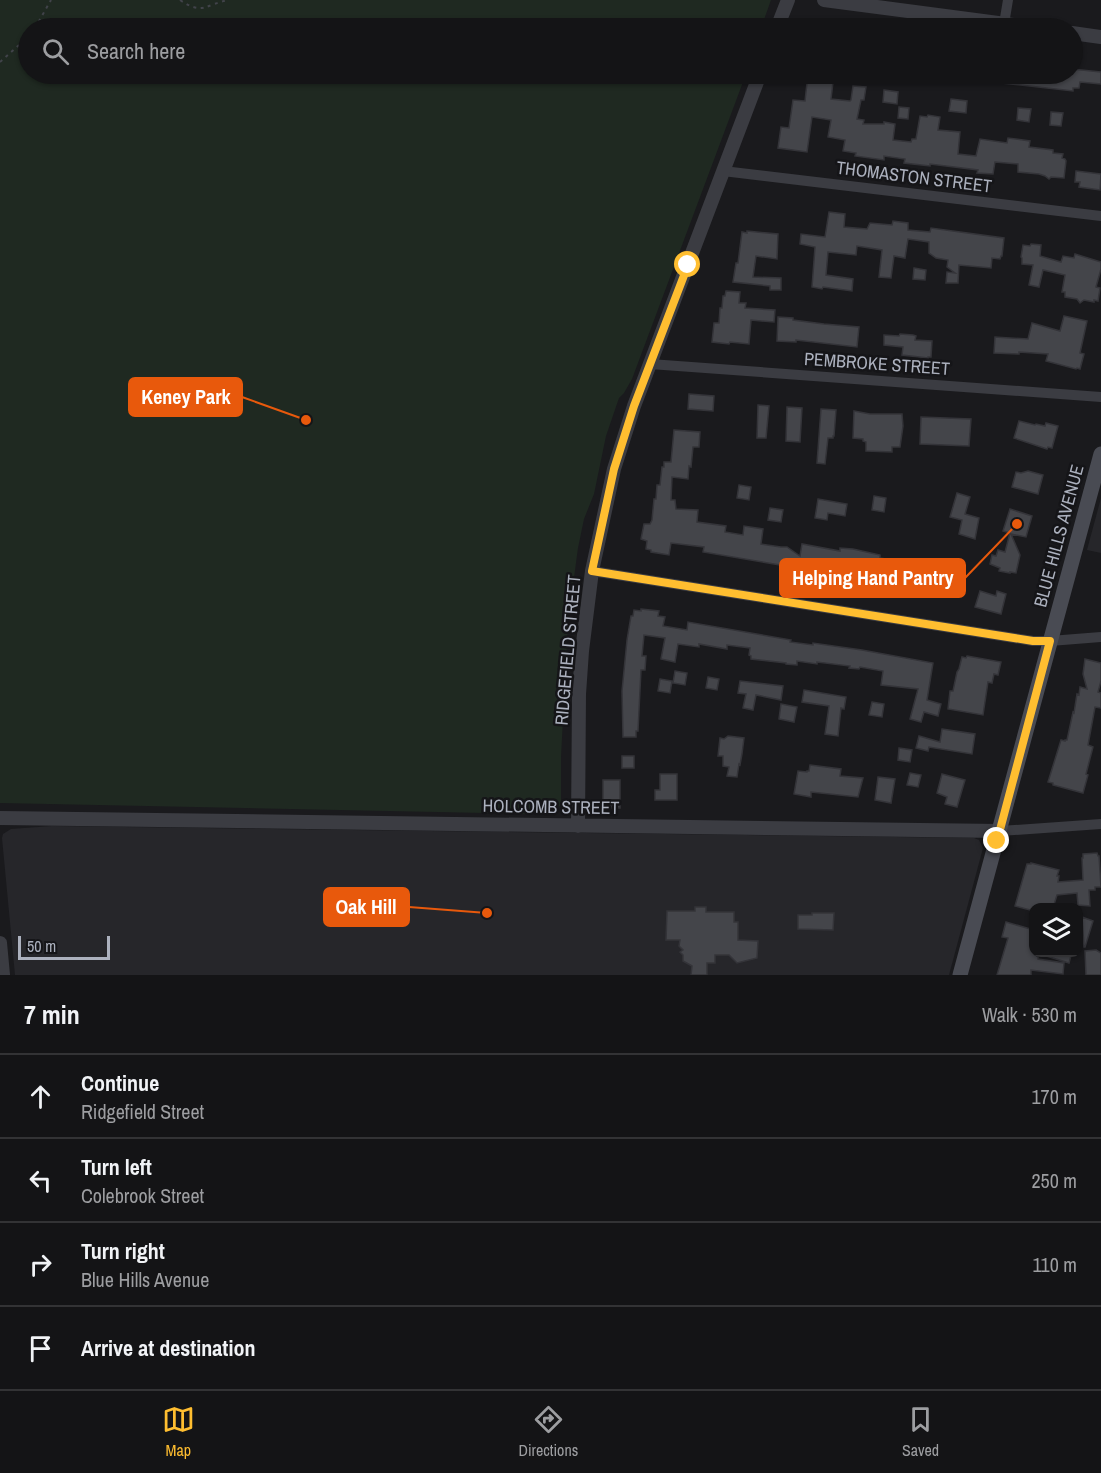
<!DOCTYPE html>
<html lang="en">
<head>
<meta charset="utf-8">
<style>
	:root { --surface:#141416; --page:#212123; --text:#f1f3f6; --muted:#9d9ea1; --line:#333335; --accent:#ffbe30 }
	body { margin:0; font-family:"Archivo Narrow",sans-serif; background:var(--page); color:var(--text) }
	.controls { position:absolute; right:18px; bottom:18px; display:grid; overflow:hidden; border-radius:12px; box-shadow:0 2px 4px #0004 }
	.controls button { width:54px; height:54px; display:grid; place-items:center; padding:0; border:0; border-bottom:2px solid var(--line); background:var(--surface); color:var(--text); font:30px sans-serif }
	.scale { position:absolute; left:18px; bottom:15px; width:92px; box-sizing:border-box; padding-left:6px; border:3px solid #acb1be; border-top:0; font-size:16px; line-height:21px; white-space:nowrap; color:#acb1be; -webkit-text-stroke:4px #151518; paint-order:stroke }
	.stop { position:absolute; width:18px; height:18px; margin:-14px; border:4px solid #ffbe30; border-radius:50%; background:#fff }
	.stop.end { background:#ffbe30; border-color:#fff; box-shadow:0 2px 6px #0008 }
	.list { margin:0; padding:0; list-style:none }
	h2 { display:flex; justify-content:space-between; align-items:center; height:78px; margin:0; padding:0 24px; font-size:26px }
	h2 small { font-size:20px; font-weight:400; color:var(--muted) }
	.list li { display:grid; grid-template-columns:39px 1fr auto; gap:18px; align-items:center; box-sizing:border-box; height:84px; padding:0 24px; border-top:2px solid var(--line) }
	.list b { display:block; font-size:22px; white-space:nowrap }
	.list p { margin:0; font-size:20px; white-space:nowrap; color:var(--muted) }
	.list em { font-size:20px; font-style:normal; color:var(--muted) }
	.icon { flex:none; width:33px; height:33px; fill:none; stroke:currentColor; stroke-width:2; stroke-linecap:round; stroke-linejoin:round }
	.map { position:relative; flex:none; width:1101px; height:975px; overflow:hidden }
	.search { position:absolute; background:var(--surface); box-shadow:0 2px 4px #0004; left:18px; right:18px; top:18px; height:66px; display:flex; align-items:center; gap:15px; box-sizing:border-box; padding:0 21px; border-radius:33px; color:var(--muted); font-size:22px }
	.sheet { height:414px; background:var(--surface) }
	nav { display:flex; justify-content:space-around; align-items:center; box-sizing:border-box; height:84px; border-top:2px solid var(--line); background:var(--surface); font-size:16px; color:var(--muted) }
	nav a { display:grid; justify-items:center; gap:3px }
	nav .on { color:var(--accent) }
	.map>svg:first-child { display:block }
	.built { fill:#26262a }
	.green { fill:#1f2921 }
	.building { fill:#44454a; stroke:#343439; stroke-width:1.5 }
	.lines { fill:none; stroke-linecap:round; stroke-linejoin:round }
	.path { stroke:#41434a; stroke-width:2; stroke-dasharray:3 4.5; stroke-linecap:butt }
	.minor { stroke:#3b3c42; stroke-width:10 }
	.tertiary { stroke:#3b3c42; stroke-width:14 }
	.secondary { stroke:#494b53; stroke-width:15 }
	.route { stroke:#ffbe30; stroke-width:8 }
	.labels { text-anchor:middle; stroke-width:5; stroke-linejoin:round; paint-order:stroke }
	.street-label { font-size:18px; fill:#acb1be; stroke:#151518 }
	.leader { fill:none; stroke:#e8590c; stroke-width:2 }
	.callout-dot { fill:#e8590c; stroke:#151518; stroke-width:2 }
	.callout { fill:#e8590c; stroke:#e8590c; stroke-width:2 }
	.callout-label { font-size:20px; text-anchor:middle; font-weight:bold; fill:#fff }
</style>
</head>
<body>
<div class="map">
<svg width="1101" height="975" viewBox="0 0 1101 975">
	<rect width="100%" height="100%" fill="#1a1a1d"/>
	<path class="built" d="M1101 498V553L1087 550Z
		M52 826 974 838 979 840 983 848 949 975H15L2 838 3 834 11 829Z"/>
	<path class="green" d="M0 0H771L761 28H28V74H746L632 379 624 393 619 398 606 436 594 494 584 519 578 548 568 622 561 757V806C551 806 542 813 531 814L0 803Z"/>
	<path class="building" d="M1072 69 1101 72V84L1080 82 1079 88H1073V91L1002 83 1004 74H1072Z
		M808 74H834L831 99 850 101 851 100 853 86 866 87 864 100H861L857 119 864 120 863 124H884V122L895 124 893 140 911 142 912 139H916L920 116 927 117 928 115 940 117 938 130 960 132 958 154 976 156 980 139 1007 143 1008 138 1030 141 1029 147 1053 150V153L1063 154 1062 158 1065 159 1066 161 1064 178 1051 177 1049 179 1045 176 1039 174 1018 172V164L995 162 993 174 977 173 978 170 930 164V166L904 163 905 159 884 156V160L855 156 856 153 843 151 845 140 828 137 831 120 812 117 807 152 778 148 781 127 789 128 793 100 805 101Z
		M884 90 898 92 897 104 883 102Z
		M951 99 967 101 966 113 949 111Z
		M899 107 909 108 908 119 898 118Z
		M1018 108 1031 109 1029 122 1017 120Z
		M1051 112 1063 113 1061 126 1050 125Z
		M1076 171 1101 174 1100 190 1079 187 1080 182H1075Z
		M829 212 845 214 844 227 867 229 870 223 892 225 893 221 908 223V230L930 232 931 228 1004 238 1002 256H1001L1000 259 992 258 991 268 959 265 958 283H946L947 272 955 273 947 267 948 260 936 258 929 253V242L908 239 905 258 894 256 891 278 879 277 882 250 857 246 856 255 828 252 826 275 853 279 852 291 823 287 822 289 812 287 815 247 800 244 801 234 825 237Z
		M747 231 778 234 777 259 756 256 753 277 781 278V290H770V286L733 282 736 263H738L742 232 747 233Z
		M1031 244 1041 245 1040 256 1061 262 1063 256 1074 258 1075 254 1101 262V269L1096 287 1100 288 1098 301 1094 300V302L1084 300 1080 303 1077 299 1065 297V292H1062L1065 275 1043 270 1039 287 1029 285 1033 265 1022 264V258L1021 257 1023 245 1030 246Z
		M914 268 926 270 925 280 913 279Z
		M726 291 740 292 739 303H746L745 308 775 310 774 322 751 320 749 344 730 342 729 344 712 342 714 323H719L720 308H722L723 296H725Z
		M1064 316 1087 321 1080 353 1084 354 1080 369 1077 368 1076 369 1046 361 1048 354 1019 352V354L994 353 995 337 1028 339 1032 323 1060 331Z
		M778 317 793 318V320L824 324 859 327 857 347 796 340V342L777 341Z
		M900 334 913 335 916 336 915 340 932 341 931 357H928V358L902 355 903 347 884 345V335L899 336Z
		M689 394 714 396 713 411 688 409Z
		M758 405 769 406 766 438H757Z
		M787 407 802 408 800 442 786 441Z
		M821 409 836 410 834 436H833V438H828L825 464 817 463Z
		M854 411 870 414H902L903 426 900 447H892V452L866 451V442L863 441V439L853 438Z
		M921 417 971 419 969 446 920 444Z
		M1019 421 1035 425 1036 424 1045 426 1046 423 1058 426 1052 448 1048 447 1047 449 1014 438Z
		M674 430 700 432 699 447H693L691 467 689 466 688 479 672 477 671 500H675L676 509 698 510 697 522 726 526 725 532 743 535 744 526 763 529 761 544 781 547H787L800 556 802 544 840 551V548L853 549 880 555V558L934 567 936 561 957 565 955 578 961 579 958 595 946 593V591L936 590 937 587 918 584 917 587 850 576 848 580 834 578V574L703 552 704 547 671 543 669 555 651 552V550L646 549 647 541 641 539 644 524H650L652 520 654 499H656L657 485H660L662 467H664V462H671Z
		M1028 471 1043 475 1038 494 1012 487 1016 472 1021 473Z
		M739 485 751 487 749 500 737 498Z
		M957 493 970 497 965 514 979 518 975 539 959 534 962 520 950 517Z
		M874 496 886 498 884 512 872 510Z
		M818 499 847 504 845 516 828 513 827 520 815 518Z
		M770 508 783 510 781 522 768 520Z
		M1010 509 1032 516 1026 537 1011 534 1020 555 1016 573 1010 572V573L999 571 1000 568 990 564 992 555 996 556 998 550 1005 552 1010 533 1003 531Z
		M980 591 996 596 997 591 1006 594 1001 614 975 607Z
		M641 609 659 611 658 616 665 617 663 626 687 630 688 622 791 640 790 642 813 645V643L862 650 933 663 927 700 941 704 938 716 924 712 921 722 910 719 918 689 881 685 883 671 860 667 859 669 849 668 850 666 817 662V664L797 661V665L786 664V663L751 659V656L749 655 750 648 727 645V649L699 644V647L678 644 675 662 661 659 665 638 644 635 642 656H646L645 670H641L638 731H636V737H623L622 691 627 640 631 616H633L634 610 641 611Z
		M967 656 1001 662 998 675 994 674 992 683 988 682 983 715 948 709 950 691H953L957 672 959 669 962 657 966 658Z
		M1085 659 1101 663V681L1098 692 1101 693V708L1095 707 1088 745 1093 747 1086 774 1088 775 1083 793 1053 785V783L1048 782 1061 740 1065 741V740H1067L1073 712 1074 713 1077 694 1079 695 1080 687 1087 689 1083 674Z
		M675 671 687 673 685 685 673 683Z
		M708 677 719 679 717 690 706 688Z
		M660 679 672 681 670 693 658 691Z
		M740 681 783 686 781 700 756 695 753 710 743 708 746 694 738 693Z
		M804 690 846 697 844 709 841 708 838 736 825 734 829 706 802 702Z
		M872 702 884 704 882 717 869 715Z
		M781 704 797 707 794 722 779 719Z
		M942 729 975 734 972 754 929 747 928 751 916 748 919 736 940 742Z
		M728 736 744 738 742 754 740 765 739 764 737 777 727 776 729 767 723 766V756H718L720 738 724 739Z
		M899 748 912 750 910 762 898 760Z
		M622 756H634V768H622Z
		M810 765 841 769 840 776 863 778 858 797 811 792V797L794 794 798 771 807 772V771H809Z
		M910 773 921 775 918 787 907 785Z
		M660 774H677V800H655V790H660Z
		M942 774 965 780 957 807 945 804 947 797 937 793Z
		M878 777 895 779 891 803 875 800Z
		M603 780H620V808H603Z
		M1097 853 1098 856H1099L1101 887H1095V890H1089L1090 906 1078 905 1077 893 1057 895 1053 908H1034V911L1015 906 1027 864H1031V863L1059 870 1057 876H1059L1058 882 1083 880 1082 858H1083V854Z
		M695 907H706V912H734V922H738V940L758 941 757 958 737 963 729 955H715V963H707V975H691L692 966 683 961V955L680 952 683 950 679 946 680 940H666L667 911H695Z
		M812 913H834L833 930 798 929V915H812Z
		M1082 917 1093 921 1085 947H1084Z
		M1006 922 1034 930V954L1038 957V959L1064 963 1063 974 1031 970V975H997L1008 938 1002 937Z
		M1096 950 1101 953V975H1086L1085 951Z
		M1043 952H1072L1069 963 1043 955Z"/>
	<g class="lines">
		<path class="path" d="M180 0C204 16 205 4 229 0
			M35 28 51 0
			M0 62 28 37"/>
		<path class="minor" d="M1004 24 1008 0
			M723 171 1101 216
			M650 364 1101 397
			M592 571 1033 641H1050L1101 637
			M1000 831 1101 824"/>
		<path class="tertiary" d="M824 0 1037 28
			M777 28 788 0
			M1072 33 1101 37
			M0 818 1000 831
			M578 826 579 694 582 651 592 571 614 469 634 406 760 74
			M0 943 3 975"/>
		<path class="secondary" d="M960 975 1101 454"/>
	</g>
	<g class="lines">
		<path class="route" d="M688 265 634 406 614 469 592 571 1033 641H1050L997 841"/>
	</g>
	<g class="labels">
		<g class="street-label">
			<text transform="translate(914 177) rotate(7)" y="6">THOMASTON STREET</text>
			<text transform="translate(877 364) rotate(4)" y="6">PEMBROKE STREET</text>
			<text transform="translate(1059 536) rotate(-75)" y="6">BLUE HILLS AVENUE</text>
			<text transform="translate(568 650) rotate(-85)" y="6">RIDGEFIELD STREET</text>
			<text transform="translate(551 807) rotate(1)" y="6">HOLCOMB STREET</text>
		</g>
	</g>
	<path class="leader" d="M306 420L242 397M1017 524L965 578M487 913L409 907"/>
	<g class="callout-dot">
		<circle cx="306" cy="420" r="6"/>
		<circle cx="1017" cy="524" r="6"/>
		<circle cx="487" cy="913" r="6"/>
	</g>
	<g class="callout">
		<rect x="129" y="378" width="113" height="38" rx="6"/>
		<rect x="780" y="559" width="185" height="38" rx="6"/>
		<rect x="324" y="888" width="85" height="38" rx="6"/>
	</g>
	<g class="callout-label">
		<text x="186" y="404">Keney Park</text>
		<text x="873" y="585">Helping Hand Pantry</text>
		<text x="366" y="914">Oak Hill</text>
	</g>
</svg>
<div class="controls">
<button><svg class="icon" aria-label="layers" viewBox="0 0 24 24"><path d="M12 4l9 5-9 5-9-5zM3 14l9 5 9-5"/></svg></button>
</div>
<div class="scale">50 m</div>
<div class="stop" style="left:688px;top:265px"></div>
<div class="stop end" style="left:997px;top:841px"></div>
<div class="search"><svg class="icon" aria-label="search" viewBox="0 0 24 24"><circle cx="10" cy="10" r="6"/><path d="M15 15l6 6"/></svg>Search here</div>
</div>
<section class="sheet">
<h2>7 min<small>Walk · 530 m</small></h2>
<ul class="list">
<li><svg class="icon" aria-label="ahead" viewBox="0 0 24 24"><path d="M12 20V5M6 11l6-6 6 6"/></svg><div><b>Continue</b><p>Ridgefield Street</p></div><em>170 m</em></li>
<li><svg class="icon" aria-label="left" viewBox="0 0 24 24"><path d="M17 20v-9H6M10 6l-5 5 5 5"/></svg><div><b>Turn left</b><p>Colebrook Street</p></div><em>250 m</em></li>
<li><svg class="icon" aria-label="right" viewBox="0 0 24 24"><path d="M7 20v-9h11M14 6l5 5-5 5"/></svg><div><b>Turn right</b><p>Blue Hills Avenue</p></div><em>110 m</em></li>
<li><svg class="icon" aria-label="arrive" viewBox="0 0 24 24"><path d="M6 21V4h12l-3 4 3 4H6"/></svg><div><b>Arrive at destination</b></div></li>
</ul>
</section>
<nav>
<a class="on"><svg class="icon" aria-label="map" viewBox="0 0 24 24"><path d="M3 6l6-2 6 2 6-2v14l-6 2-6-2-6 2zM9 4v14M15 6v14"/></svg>Map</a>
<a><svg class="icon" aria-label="directions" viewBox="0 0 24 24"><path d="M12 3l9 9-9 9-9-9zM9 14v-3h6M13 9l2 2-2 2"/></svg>Directions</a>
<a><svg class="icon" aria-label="saved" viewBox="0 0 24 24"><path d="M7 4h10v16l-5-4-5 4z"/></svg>Saved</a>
</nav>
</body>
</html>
